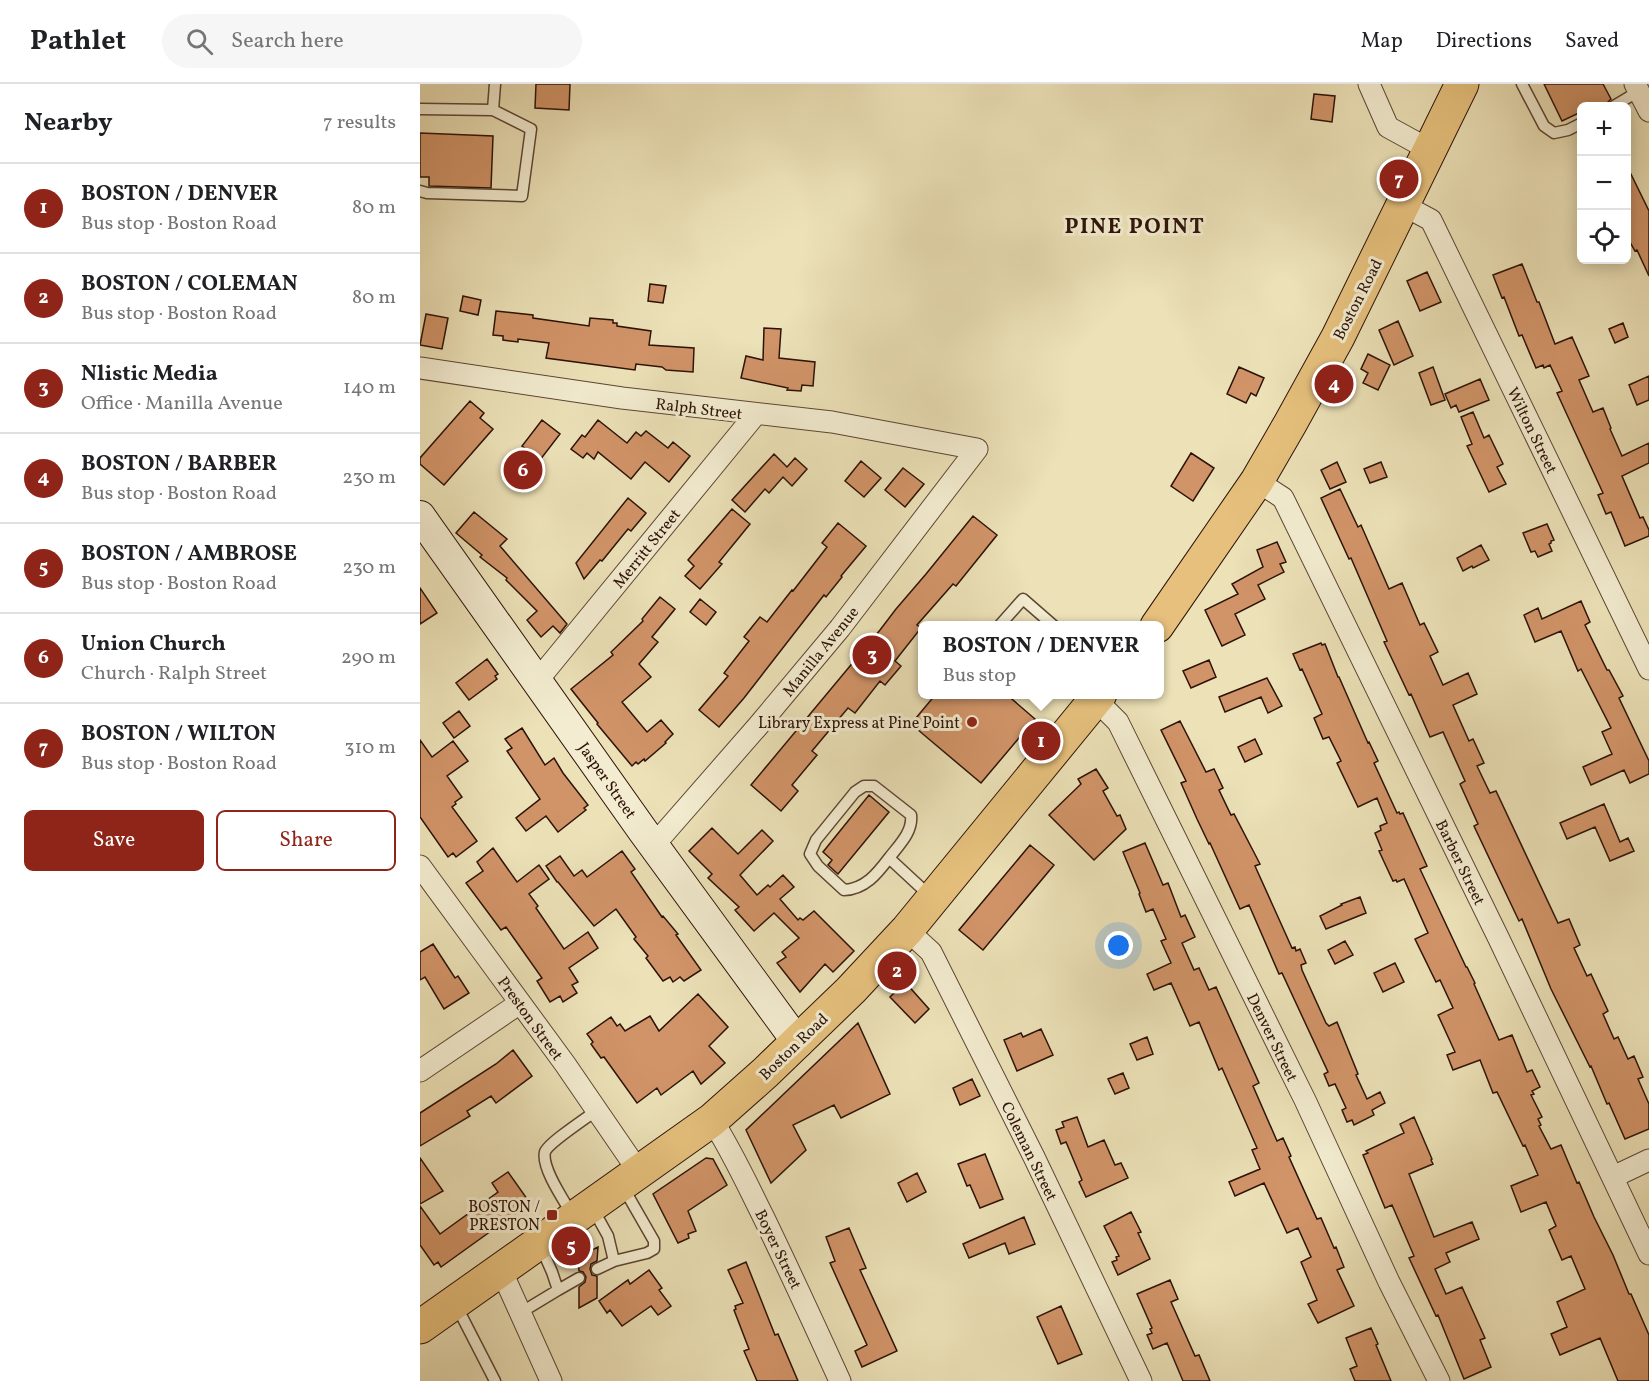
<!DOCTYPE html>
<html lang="en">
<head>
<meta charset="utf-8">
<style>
	:root { --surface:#fff; --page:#f6f6f6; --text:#202124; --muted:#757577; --line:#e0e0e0; --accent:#8f2418 }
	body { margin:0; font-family:Vollkorn,serif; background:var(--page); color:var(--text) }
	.controls { position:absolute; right:18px; top:18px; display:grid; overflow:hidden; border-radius:9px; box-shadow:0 3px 15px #0003 }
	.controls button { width:54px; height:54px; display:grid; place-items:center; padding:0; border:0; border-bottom:2px solid var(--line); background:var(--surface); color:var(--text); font:30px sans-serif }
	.you { position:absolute; left:699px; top:862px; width:21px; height:21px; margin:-15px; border:4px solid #fff; border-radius:50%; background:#1a73e8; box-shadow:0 0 0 9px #1a73e833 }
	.badge { display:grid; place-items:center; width:39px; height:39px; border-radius:50%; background:var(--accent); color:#fff; font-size:20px; font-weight:700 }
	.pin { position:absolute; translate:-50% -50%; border:3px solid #fff; box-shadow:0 2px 6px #0006 }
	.popup { position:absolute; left:498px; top:537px; width:246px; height:78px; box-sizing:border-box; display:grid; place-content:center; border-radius:9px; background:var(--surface); filter:drop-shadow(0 2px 4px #0005); font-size:20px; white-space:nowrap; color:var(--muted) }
	.popup b { font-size:22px; color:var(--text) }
	.popup::after { content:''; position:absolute; left:50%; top:100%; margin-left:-12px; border:12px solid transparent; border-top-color:var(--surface) }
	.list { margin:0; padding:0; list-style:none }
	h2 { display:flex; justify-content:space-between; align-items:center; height:78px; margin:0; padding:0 24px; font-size:26px }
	h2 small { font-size:20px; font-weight:400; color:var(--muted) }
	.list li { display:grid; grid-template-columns:39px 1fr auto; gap:18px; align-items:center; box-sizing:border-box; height:90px; padding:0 24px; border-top:2px solid var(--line) }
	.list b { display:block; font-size:22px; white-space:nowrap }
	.list p { margin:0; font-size:20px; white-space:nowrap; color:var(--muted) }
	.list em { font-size:20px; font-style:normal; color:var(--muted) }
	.actions { display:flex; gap:12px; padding:18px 24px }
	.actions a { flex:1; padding:14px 0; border:2px solid var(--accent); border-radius:9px; text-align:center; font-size:21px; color:var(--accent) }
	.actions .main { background:var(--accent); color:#fff }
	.icon { flex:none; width:33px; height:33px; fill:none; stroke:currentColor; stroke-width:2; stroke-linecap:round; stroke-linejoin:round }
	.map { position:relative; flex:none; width:1229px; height:1297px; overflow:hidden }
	header { display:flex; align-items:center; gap:36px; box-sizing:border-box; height:84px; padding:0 30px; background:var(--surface); border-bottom:2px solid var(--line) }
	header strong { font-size:28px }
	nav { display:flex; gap:33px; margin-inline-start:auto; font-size:21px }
	.search { width:420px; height:54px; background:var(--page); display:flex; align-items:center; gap:15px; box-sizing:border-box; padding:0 21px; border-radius:33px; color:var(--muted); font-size:22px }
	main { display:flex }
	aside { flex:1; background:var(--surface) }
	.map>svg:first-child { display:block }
	.building { fill:#d19468; stroke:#2c1208; stroke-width:1.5 }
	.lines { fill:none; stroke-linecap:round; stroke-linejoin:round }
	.lane-casing { stroke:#5c4634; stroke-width:13 }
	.street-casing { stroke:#5c4634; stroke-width:23 }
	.secondary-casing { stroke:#2c1208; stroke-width:32 }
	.primary-casing { stroke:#2c1208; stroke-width:35 }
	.lane { stroke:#f3ecd0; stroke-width:10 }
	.street { stroke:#f3ecd0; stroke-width:21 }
	.secondary { stroke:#f3ecd0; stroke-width:30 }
	.primary { stroke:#e6c07c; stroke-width:33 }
	.poi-dot { fill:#8f2418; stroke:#f3ecd0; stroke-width:2 }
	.labels { text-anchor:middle; stroke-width:6; stroke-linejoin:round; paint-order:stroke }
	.street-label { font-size:16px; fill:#2c1208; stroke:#f3ecd0 }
	.poi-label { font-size:16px; fill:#2c1208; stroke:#f3ecd0; text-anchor:end }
	.district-label { font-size:22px; font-weight:bold; letter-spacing:1.5px; fill:#2c1208; stroke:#f3ecd0 }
</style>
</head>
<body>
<header>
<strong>Pathlet</strong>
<div class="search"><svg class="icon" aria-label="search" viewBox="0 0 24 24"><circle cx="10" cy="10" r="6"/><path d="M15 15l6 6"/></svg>Search here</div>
<nav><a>Map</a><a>Directions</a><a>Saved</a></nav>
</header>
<main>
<aside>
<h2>Nearby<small>7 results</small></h2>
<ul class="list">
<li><span class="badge">1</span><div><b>BOSTON / DENVER</b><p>Bus stop · Boston Road</p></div><em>80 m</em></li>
<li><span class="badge">2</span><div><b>BOSTON / COLEMAN</b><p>Bus stop · Boston Road</p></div><em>80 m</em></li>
<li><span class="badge">3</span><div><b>Nlistic Media</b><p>Office · Manilla Avenue</p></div><em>140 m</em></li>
<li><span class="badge">4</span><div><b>BOSTON / BARBER</b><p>Bus stop · Boston Road</p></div><em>230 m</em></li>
<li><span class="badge">5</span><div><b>BOSTON / AMBROSE</b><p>Bus stop · Boston Road</p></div><em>230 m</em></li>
<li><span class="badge">6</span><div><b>Union Church</b><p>Church · Ralph Street</p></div><em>290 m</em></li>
<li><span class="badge">7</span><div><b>BOSTON / WILTON</b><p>Bus stop · Boston Road</p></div><em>310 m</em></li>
</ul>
<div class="actions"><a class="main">Save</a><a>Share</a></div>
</aside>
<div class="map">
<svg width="1229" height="1297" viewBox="0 0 1229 1297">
	<rect width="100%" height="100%" fill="#ece1b7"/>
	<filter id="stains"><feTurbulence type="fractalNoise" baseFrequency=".00333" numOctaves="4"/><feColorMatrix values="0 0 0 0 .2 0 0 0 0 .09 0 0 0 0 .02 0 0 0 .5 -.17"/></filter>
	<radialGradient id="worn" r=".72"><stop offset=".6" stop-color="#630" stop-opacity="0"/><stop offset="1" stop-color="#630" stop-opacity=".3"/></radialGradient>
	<path class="building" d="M116 0H150L149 26 115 24Z
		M1124 0H1183L1191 15 1187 19V22H1161V28L1142 37Z
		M894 10 915 12 912 38 891 35Z
		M0 49 73 52 71 104 9 102V93H0Z
		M1206 80 1229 127V192L1217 166 1215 167 1206 151Z
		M1102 180 1117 218H1119L1135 260 1152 253 1169 292 1159 296 1173 328 1183 324 1191 344 1190 345 1202 372 1229 359V379L1202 392 1220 434 1223 433 1229 446V452L1205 462 1191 428 1186 430 1178 411 1183 409 1137 309 1142 307 1130 281 1124 284 1123 281 1116 284 1102 251 1099 252 1084 213 1082 214 1073 191Z
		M1007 188 1021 218 1000 227 987 197Z
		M230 200 246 202 243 219 228 217Z
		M43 212 61 216 58 231 40 227Z
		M76 227 113 231V234L169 242 170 234 193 236V239H197V242L231 247 229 261 274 264 273 288 246 286 242 283 216 280 215 286 126 274 129 259 98 255V258L83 256V252L73 251Z
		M6 230 28 234 22 265 0 261Z
		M978 237 993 272 974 281 959 246Z
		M1203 239 1208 253 1195 259 1189 245Z
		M344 244 361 245 359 274 395 278 393 302 382 301 381 307 367 306 368 304 321 294 326 272 343 276Z
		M948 270 970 281 958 306 943 299 948 289 941 285Z
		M819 283 844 294 836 312 831 309 826 319 807 310Z
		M1013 283 1025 316 1011 321 999 289Z
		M1229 292V316L1217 321 1209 301Z
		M1060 295 1069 316 1039 328 1036 321 1031 324 1025 310Z
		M50 317 64 329 60 334 73 345 24 401 0 380V374Z
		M1053 328 1064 354 1069 351 1083 380 1077 383 1086 400 1069 408 1047 362 1052 360 1041 333Z
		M122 336 140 350 120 376 102 362Z
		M178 336 207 359 216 348 221 352 226 347 248 364 253 358 270 372 249 398 225 378 211 395 178 368 174 375 167 369 163 374 151 365 162 351 165 353Z
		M771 369 794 384 773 417 751 402Z
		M354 370 367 383 375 374 387 385 372 402 363 393 349 409 345 405 325 428 312 416Z
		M441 377 461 394 444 413 425 397Z
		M917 378 926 398 910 405 901 386Z
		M961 378 967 393 950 399 944 385Z
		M483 384 504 400 485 423 465 406Z
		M920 405 938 443 941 441 969 505 982 499 1000 541 1004 539 1018 568 1010 572 1023 601 1048 589 1057 610 1033 621 1049 657 1053 655 1064 679 1057 682 1070 709 1076 707 1138 839 1149 835 1160 861 1154 864 1167 892 1171 890 1188 927 1183 930 1194 955 1198 953 1208 975 1214 972 1223 993 1218 995 1229 1020V1045L1205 1055 1189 1019 1187 1020 1171 982 1170 983 1131 905 1102 835 1099 837 1054 742 1058 740 1040 700 1045 697 1023 648 1010 653 991 610 989 611 964 558 967 557 931 474 929 475 901 414Z
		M208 414 226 429 211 447 208 445 182 477 180 476 164 495 156 479Z
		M312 425 330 440 299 478 302 480 280 505 265 492 274 482 268 476Z
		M54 428 87 455 80 462 147 540 140 549 133 542 121 553 107 536 117 527 86 496 87 494 60 473 62 471 36 449Z
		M553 432 577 451 536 502 533 500 497 541 501 544 475 577 481 582 465 601 460 597 435 629 428 624 392 667 397 671 372 701 378 707 361 727 331 701 460 546 476 525 506 490Z
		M418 439 446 462 421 492 422 493 406 513 404 511 324 614 299 643 279 626 308 592 304 589 329 557 324 553 340 533 347 538 372 506 373 507 407 463 402 459Z
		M1127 440 1134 456 1131 457V459L1129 460 1132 467 1118 473 1115 467 1111 468 1103 449Z
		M857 458 866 478 860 480 864 488 838 501 845 515 815 530 825 551 802 562 785 526 818 510 812 500 843 483 837 466Z
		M1061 461 1069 476 1053 484 1052 482 1043 487 1037 474Z
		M0 504 17 529 0 540Z
		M240 513 255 525 232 553 238 558 219 580 231 593 202 618 227 648 241 636 253 650 245 658 246 659 225 677 224 675 218 680 216 678 212 682 177 640 178 639 151 605 193 571 191 568 223 537 222 535Z
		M280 515 296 528 286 541 270 528Z
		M1161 517 1170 538 1165 541 1187 586H1189L1203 612 1199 614 1229 677V690L1210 699 1204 686 1171 701 1163 683 1192 670 1182 648 1191 644 1161 585 1158 587 1141 547 1115 558 1104 531 1118 524 1122 535Z
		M901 559 902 561 905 560 918 593H919L948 659 949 658 958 677 954 679 977 729 979 728 980 730 983 729 1007 782 1000 785 1046 883H1047L1055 899 1054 900 1079 956 1092 951 1107 988 1112 986 1120 1003 1112 1007 1114 1010 1111 1011 1122 1033 1118 1035 1121 1041 1119 1042 1131 1065 1141 1061 1157 1099 1159 1098 1174 1133 1193 1171 1209 1210H1211L1229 1251V1297H1198L1180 1254 1140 1271 1131 1250 1147 1243 1137 1218 1165 1205 1151 1172 1142 1176 1129 1146 1136 1142 1126 1118 1101 1128 1091 1102 1118 1091 1105 1061 1103 1062 1077 1008 1073 1009 1060 976 1033 986 1027 971 1035 968 1018 931 1033 924 1020 896 1016 898 995 855 1008 849 984 795 977 798 976 796 973 797 959 767 962 766 955 749 961 746 960 742 967 739 957 714 938 723 917 679 921 677 909 653 903 655 894 634 902 630 882 585 880 586 873 570Z
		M67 575 78 590 75 592 77 595 49 616 36 599Z
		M789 576 796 593 771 604 763 587Z
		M847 594 862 622 848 629 841 613 805 628 799 613Z
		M516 610H586L615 635 561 699 491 640Z
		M39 627 50 642 34 654 23 639Z
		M760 637 786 688 794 685 803 704 799 706 811 731 814 730 840 780 835 782 872 864 875 863 876 867 880 865 886 879 881 881 882 886 906 939 909 942 917 938 938 990 936 991 947 1015 960 1008 965 1019 952 1026 954 1031 934 1041 932 1036 927 1038 922 1026 926 1024 915 1000 909 1002 904 990 908 988 862 889 859 890 829 821 820 825 790 759 789 760 777 735 761 699 766 697 741 646Z
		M102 644 125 681 134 674 143 689 168 721 164 724 166 726 138 748 126 732 106 747 96 734 120 715 87 667 92 664 85 655Z
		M835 655 842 670 825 678 818 663Z
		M0 656 12 673 33 657 48 677 27 692 42 713 35 718 36 720 32 723 57 757 36 773 33 769 28 773 0 733Z
		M676 685 688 704 683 707 697 732 700 731 706 745 674 776 629 731 661 700 658 695Z
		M449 711 469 728 418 790 408 781 412 776 403 768Z
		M1184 720 1200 758 1208 754 1214 767 1190 777 1175 743 1147 755 1140 739Z
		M292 744 318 770 342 746 353 757 320 791 337 811 348 801 350 803 363 791 374 803 360 815 378 836 380 834 383 836 394 827 434 867 413 888 405 880 380 908 357 879 366 873 362 868 379 854 354 829 334 847 315 826 319 823 288 794 292 790 269 767Z
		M725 759 743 801 748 799 761 833 765 831 775 853 762 859 774 886 779 884 789 906 796 903 839 999 833 1002 857 1057 863 1054 871 1072 869 1073 897 1135 901 1134 914 1164 916 1163 924 1183 917 1186 934 1222 898 1239 888 1220 897 1216 881 1178 891 1173 878 1144 867 1149 844 1099 815 1112 809 1098 840 1085 832 1066 837 1064 802 984 799 986 779 938 770 942 751 899 734 906 727 890 751 879 741 857 746 855 733 825 726 828 719 810 720 809 703 768Z
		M610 761 634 781 563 866 539 846Z
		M73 764 97 798 119 781 129 795 109 810 118 822 116 824 144 865 168 848 178 864 149 884 158 898 152 901 157 909 143 918 140 912 130 918 117 897 122 894 86 843 81 846 46 799 63 787 57 778Z
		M202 767 215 785 211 788 242 833 243 832 258 850 256 851 281 886 264 897 260 893 253 898 250 893 243 897 226 874 228 872 214 855 216 853 196 825 174 842 138 798H137L126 782 140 772 154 792 162 786 167 793Z
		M940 813 946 829 906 845 900 832 922 821 921 820Z
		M925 857 933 871 915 880 908 866Z
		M13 860 35 894 38 892 49 909 24 925 5 893 0 896V868Z
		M975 879 984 898 963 908 954 889Z
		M485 898 509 925 495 939 470 913Z
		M278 910 308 943 289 962 305 979 281 1000 273 987 241 1011 237 1004 217 1019 184 973 181 974 171 960 173 958 167 950 191 933 197 942 200 940 205 947 230 932 239 947Z
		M438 939 470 1010 421 1034 414 1021 373 1041 386 1066 351 1099 326 1046Z
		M621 945 633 971 597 987 584 956 601 949 603 953Z
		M727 953 733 970 717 976 710 960Z
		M93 966 112 992 76 1019 71 1012 47 1027 50 1032 0 1062V1029L76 980Z
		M703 989 709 1004 695 1010 688 995Z
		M552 995 560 1012 540 1021 533 1004Z
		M657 1033 668 1063 684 1056 695 1081 701 1079 708 1094 666 1113 659 1098 662 1096 646 1058 641 1060 636 1046 644 1043 642 1038Z
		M994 1033 1012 1075 1011 1076 1013 1080 989 1090 1014 1153 1052 1138 1059 1155 1026 1169 1030 1178 1015 1185 1026 1210 1042 1203 1065 1254 1060 1256 1071 1283 1044 1295 1018 1231 1016 1232 989 1174 994 1172 972 1121 965 1124 943 1071 948 1069 946 1067 984 1049 980 1040Z
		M565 1070 583 1115 560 1124 550 1101 547 1102 538 1080Z
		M0 1074 23 1107 0 1120Z
		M286 1074 293 1075 307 1101 268 1127 276 1147 268 1150 269 1154 258 1159 233 1110Z
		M88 1088 110 1119 21 1183 18 1178 14 1181 0 1161V1122L20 1150 78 1108 72 1099Z
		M497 1089 506 1108 487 1118 478 1099Z
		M711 1128 721 1148 718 1149 730 1175 698 1191 692 1178 697 1176 696 1173 699 1172 684 1142Z
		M604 1133 615 1160 589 1170 585 1159 549 1174 543 1160Z
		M429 1144 446 1184 440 1186 477 1267 442 1283 435 1267 447 1261 410 1179 415 1177 406 1153Z
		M178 1163 177 1177 171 1180 170 1185 172 1191 177 1192V1214L159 1224V1203L165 1198 166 1193 163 1188 159 1187 158 1173Z
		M326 1178 355 1251 358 1250 378 1297H337L324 1267 329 1265 314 1226 316 1225 315 1222 323 1219 308 1186Z
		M229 1186 242 1204 239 1206 251 1222 238 1231 231 1222 202 1242 190 1226 187 1229 179 1217 208 1196 210 1200Z
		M750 1196 758 1215 751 1218 775 1272 779 1271 790 1297H763L747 1259 733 1265 727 1251 732 1249 730 1245 732 1244 717 1210Z
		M641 1222 662 1270 638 1280 617 1233Z
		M951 1244 958 1260 956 1261 971 1297H935L930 1285 937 1282 926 1254Z"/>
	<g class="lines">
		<defs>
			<path id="lane" d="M1102 0 1124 42 1134 49 1148 46 1162 39
				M1194 22 1219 7
				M0 25 73 26 111 45 102 112 7 109 0 107
				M73 26 75 0
				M579 542 603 515 634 542
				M469 774C457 790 445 805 424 806L398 782 390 770 396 756 435 708 444 702H454L491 731C493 748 479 761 469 774L510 812
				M173 1125 188 1152 194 1177 177 1185
				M153 1132C145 1118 121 1084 125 1068 128 1059 168 1033 177 1026
				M194 1177 227 1169 234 1165V1157L203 1103
				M138 1206 159 1194
				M36 1221 75 1297
				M100 1229 138 1206 132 1188 120 1161"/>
			<path id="street" d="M949 0 968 43 1010 66
				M1215 0 1229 27
				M983 121 1011 136 1229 585
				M0 284 202 314 412 338 557 365 420 544 338 642 234 761
				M837 397 863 414 1078 853 1229 1170
				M117 597 335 331
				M676 616 698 638 885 1016 969 1198 1019 1297
				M0 782 145 980 219 1088
				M487 846 511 868 614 1073 721 1297
				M0 987 100 919
				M292 1036C312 1067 327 1100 344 1134 370 1188 395 1242 420 1297
				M1193 1093 1229 1076
				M81 1186 131 1297"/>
			<path id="secondary" d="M0 432 223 747 378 959"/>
			<path id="primary" d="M737 542 837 397 870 340 918 253 1042 0
				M0 1243 292 1036 346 988 431 906 487 846 680 610"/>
		</defs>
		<use href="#lane" class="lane-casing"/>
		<use href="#street" class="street-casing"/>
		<use href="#secondary" class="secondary-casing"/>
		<use href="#primary" class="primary-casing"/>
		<use href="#lane" class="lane"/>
		<use href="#street" class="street"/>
		<use href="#secondary" class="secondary"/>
		<use href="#primary" class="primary"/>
	</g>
	<g class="poi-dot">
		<circle cx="552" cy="638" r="6"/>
		<rect x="126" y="1125" width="12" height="12" rx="3"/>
	</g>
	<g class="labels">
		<g class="street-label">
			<text transform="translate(937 215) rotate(-63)" y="6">Boston Road</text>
			<text transform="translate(279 324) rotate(7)" y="6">Ralph Street</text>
			<text transform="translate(1113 346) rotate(64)" y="6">Wilton Street</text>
			<text transform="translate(226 464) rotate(-51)" y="6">Merritt Street</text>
			<text transform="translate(400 567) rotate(-51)" y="6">Manilla Avenue</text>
			<text transform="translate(188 696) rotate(55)" y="6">Jasper Street</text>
			<text transform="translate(1041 778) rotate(64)" y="6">Barber Street</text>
			<text transform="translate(111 934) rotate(54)" y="6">Preston Street</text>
			<text transform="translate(853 953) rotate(64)" y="6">Denver Street</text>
			<text transform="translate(373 962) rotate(-44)" y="6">Boston Road</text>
			<text transform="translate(610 1067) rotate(64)" y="6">Coleman Street</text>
			<text transform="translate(359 1165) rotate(64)" y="6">Boyer Street</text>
		</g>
		<g class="poi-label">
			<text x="540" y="644">Library Express at Pine Point</text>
			<text x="120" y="1128">BOSTON /<tspan x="120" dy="18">PRESTON</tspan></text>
		</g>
		<g class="district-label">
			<text x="715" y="149">PINE POINT</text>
		</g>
	</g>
	<rect width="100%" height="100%" filter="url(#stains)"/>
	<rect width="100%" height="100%" fill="url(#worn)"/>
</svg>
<div class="controls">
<button>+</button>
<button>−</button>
<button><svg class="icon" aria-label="locate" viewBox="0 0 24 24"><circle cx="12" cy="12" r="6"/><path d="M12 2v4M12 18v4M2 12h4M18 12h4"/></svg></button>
</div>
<div class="you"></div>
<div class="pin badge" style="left:621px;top:657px">1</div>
<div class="popup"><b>BOSTON / DENVER</b>Bus stop</div>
<div class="pin badge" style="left:477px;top:887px">2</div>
<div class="pin badge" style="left:452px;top:571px">3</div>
<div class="pin badge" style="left:914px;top:300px">4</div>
<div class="pin badge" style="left:151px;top:1162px">5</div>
<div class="pin badge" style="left:103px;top:386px">6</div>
<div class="pin badge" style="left:979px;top:95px">7</div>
</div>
</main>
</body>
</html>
